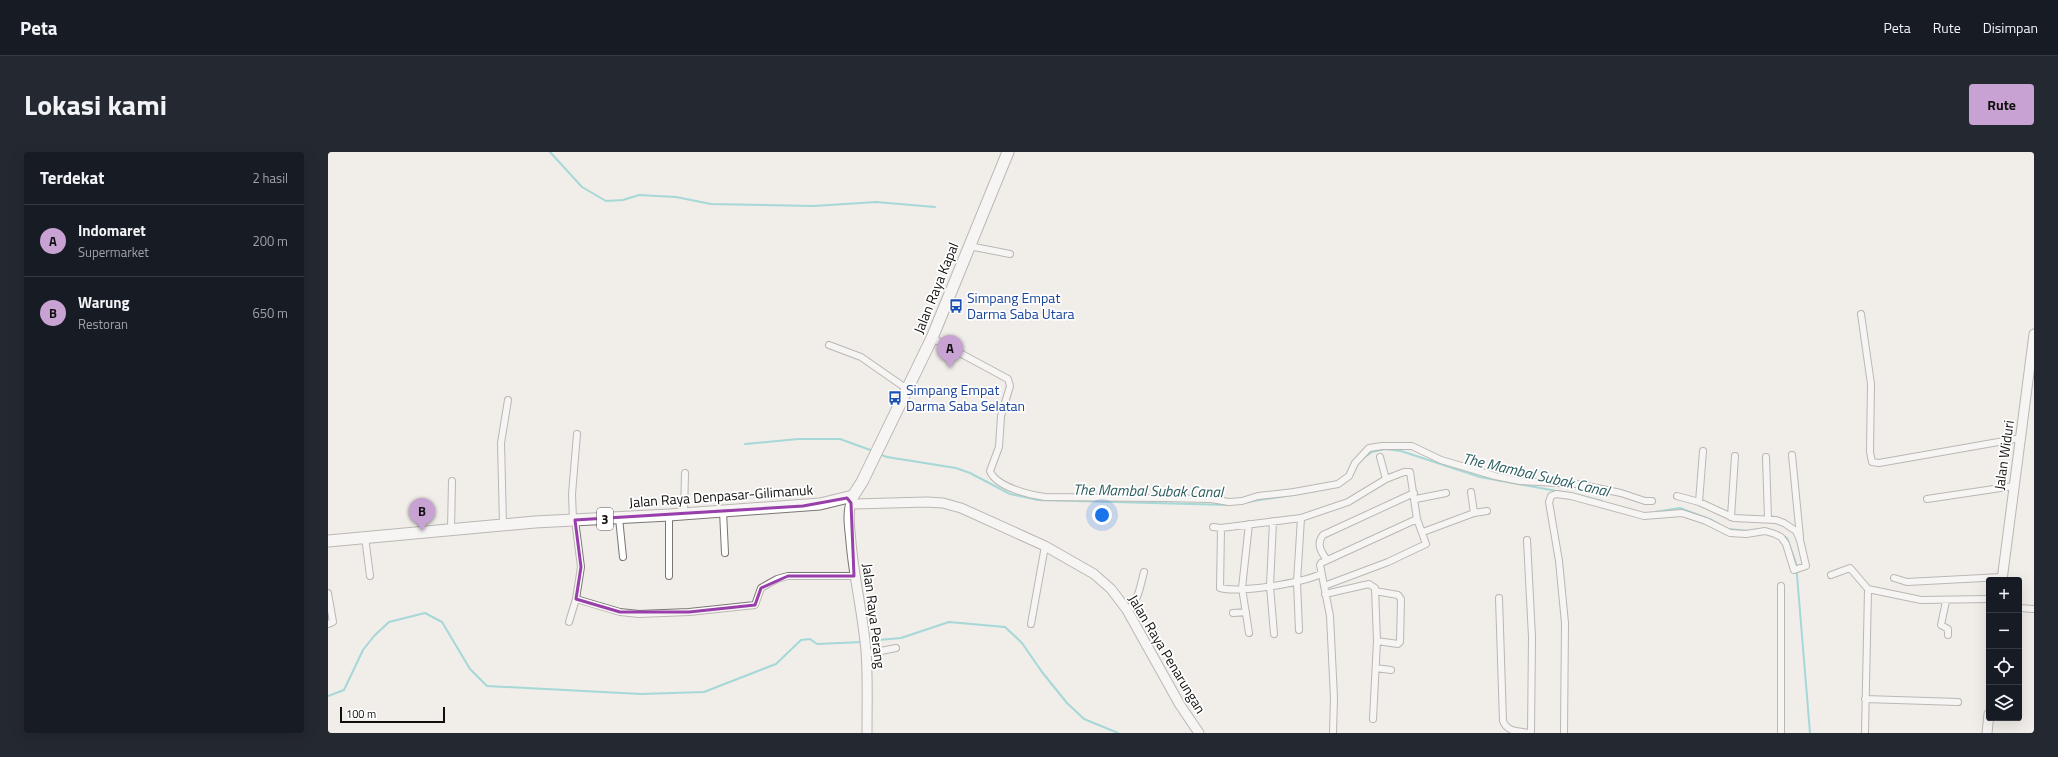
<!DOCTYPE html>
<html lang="id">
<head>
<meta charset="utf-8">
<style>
	:root { --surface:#171b24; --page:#242831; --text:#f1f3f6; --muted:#9ea1a6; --line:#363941; --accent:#c9a2d4 }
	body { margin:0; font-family:"Titillium Web",sans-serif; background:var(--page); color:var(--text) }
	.controls { position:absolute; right:12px; bottom:12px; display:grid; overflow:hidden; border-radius:4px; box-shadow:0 4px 16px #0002 }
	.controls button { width:36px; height:36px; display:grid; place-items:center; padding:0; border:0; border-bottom:1px solid var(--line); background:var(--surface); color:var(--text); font:20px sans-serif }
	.scale { position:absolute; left:12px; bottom:10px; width:105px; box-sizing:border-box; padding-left:4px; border:2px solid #100f0e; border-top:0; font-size:11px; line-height:14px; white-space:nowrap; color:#100f0e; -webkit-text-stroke:3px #fff; paint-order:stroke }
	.you { position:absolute; left:774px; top:363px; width:14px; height:14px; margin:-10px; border:3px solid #fff; border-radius:50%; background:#1a73e8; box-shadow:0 0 0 6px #1a73e833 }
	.badge { display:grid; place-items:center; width:26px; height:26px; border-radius:50%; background:var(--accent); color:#111; font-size:13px; font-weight:700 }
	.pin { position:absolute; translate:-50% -33px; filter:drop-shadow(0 1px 2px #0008) }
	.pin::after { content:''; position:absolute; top:21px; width:14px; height:12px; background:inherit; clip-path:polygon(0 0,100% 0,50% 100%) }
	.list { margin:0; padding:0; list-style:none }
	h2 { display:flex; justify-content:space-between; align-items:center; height:52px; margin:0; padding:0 16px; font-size:17px }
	h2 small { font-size:13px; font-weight:400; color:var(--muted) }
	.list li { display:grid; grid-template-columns:26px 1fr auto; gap:12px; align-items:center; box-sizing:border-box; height:72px; padding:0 16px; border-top:1px solid var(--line) }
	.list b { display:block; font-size:15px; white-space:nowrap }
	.list p { margin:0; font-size:13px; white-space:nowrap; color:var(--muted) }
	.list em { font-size:13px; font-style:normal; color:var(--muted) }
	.icon { flex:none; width:22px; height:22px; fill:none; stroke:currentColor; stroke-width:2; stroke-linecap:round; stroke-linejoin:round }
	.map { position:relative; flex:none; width:1706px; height:581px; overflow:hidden; border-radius:4px }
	header { display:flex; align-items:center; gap:24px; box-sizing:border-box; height:56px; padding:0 20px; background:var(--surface); border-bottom:1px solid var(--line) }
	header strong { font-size:19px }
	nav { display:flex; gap:22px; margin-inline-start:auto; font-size:14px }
	.intro { display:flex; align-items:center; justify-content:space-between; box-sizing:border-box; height:96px; padding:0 24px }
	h1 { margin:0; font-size:28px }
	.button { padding:10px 18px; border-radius:4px; background:var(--accent); color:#111; font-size:14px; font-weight:700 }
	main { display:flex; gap:24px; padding:0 24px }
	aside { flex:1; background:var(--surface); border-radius:4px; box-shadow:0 4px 16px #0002 }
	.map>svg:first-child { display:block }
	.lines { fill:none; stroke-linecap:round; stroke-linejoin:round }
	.stream { stroke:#49bec2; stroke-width:2 }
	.street-casing { stroke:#7a7673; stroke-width:8 }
	.secondary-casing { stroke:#7a7673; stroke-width:11 }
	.highway-casing { stroke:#7a7673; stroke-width:13 }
	.street { stroke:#fff; stroke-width:6 }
	.secondary { stroke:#fff; stroke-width:9 }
	.highway { stroke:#fff; stroke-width:11 }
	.marked { fill:none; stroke:#983fab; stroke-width:3; stroke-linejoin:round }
	.labels { text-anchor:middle; stroke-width:3.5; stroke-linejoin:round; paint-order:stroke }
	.shield { fill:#fff; stroke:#585756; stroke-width:1 }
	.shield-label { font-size:13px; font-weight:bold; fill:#100f0e }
	.street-label { font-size:14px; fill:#100f0e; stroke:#fff }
	.transit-label { font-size:14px; fill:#164399; stroke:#fff; text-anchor:start }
	.water-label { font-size:15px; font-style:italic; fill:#2b5c5e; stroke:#fff }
</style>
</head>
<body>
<header>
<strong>Peta</strong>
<nav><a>Peta</a><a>Rute</a><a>Disimpan</a></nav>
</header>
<div class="intro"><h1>Lokasi kami</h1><a class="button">Rute</a></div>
<main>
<aside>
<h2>Terdekat<small>2 hasil</small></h2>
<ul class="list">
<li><span class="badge">A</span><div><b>Indomaret</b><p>Supermarket</p></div><em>200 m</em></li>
<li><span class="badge">B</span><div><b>Warung</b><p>Restoran</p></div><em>650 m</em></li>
</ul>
</aside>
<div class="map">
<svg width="1706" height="581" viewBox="0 0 1706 581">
	<rect width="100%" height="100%" fill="#f1ede9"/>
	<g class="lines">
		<path class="stream" d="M222 0 254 35 278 49 295 48 311 43 348 45 383 52 486 54 548 50 607 55
			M417 292 470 287H512L545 299
			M551 302 559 305 628 316 642 321 682 342 710 348 901 353
			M1034 307 1044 300 1057 297 1073 299 1152 325 1239 341
			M1243 341 1274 349
			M970 342 1007 335
			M919 350 964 343
			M1327 360 1352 356 1384 368 1400 377 1421 379
			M1454 383 1459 386 1468 411 1482 581
			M539 489 573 486 621 470 677 475 694 491 714 520 739 551 756 567 790 581
			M0 544 16 538 35 498 46 484 61 470 97 461 114 470 142 517 159 534 313 542 376 540 448 512 473 488 482 487 489 492 535 490"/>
		<defs>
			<path id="street" d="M641 94 682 102
				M1533 162 1543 232 1542 300 1544 310 1551 311 1693 286
				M604 186 680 227 682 234 673 264 671 295 662 319C668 335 702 343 717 345L834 346 883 347 901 350 914 349 930 344 966 340 1010 332 1021 324 1027 311 1041 296 1054 294H1084L1113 308 1167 324 1192 329 1249 332 1293 341 1317 349H1324
				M501 193 533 205 579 237
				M1464 303 1472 385
				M1052 305 1058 327
				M1438 305 1440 367
				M1143 340 1146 361
				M1088 347 1118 341
				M1599 347 1686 334
				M1371 350 1375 299
				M395 359 397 401
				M356 362 357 321
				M1403 365 1407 304
				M291 366 295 405
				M245 368 244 342 249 282
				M945 369 942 434 946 482
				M175 372 173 291 180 248
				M885 375 893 376 973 366
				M893 376 892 436C914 441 973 431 993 422
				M123 378 124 329
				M1095 380 1146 361 1159 359
				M37 385 42 424
				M1199 388 1204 485 1203 581
				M999 408C993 400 988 392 995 383L1086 341
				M1503 423 1522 416 1540 437
				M341 424V363
				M1566 426 1579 430 1674 425
				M1453 434V581
				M1047 439 1070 443 1073 447 1072 490 1070 492 1049 489
				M0 441 5 470 0 472
				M997 442 1041 432 1047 436 1049 489 1045 567
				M1171 446 1175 569C1179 580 1190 579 1201 581
				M248 447 292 460 311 462 361 460 427 453 433 436 449 427 460 424H526
				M1618 449 1613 473 1620 477V483
				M1691 456 1706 457
				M799 458C811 449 812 434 816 420
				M905 461 918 460
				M241 470 248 447 253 415 247 368
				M703 472 717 394
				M971 478 969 430 973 366 1020 350 1058 327 1076 320H1082L1089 367 1098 392 1060 410 996 434
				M921 481 914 436 921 372
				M538 502 568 496
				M1048 516 1063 518
				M1537 547 1630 550
				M1005 581 1006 546 1002 464 992 413 993 411 1089 367
				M1236 581 1237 471 1231 409 1221 350 1223 344 1228 342 1243 344 1316 364 1354 361 1378 369 1402 381 1418 382 1437 379 1447 382 1453 385 1458 392 1466 418 1478 414 1472 388 1468 379 1456 371 1448 368 1406 366 1371 350 1349 344
				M1537 581 1540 437 1593 448 1661 447"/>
			<path id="secondary" d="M519 346 526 352 599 350 615 351 633 356 717 394 766 422 783 437 799 458 852 553 871 581
				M523 351C519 363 522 377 523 390 526 427 535 462 538 499 540 526 539 553 539 581
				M1674 428 1706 182
				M1659 581 1661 562"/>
			<path id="highway" d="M0 389 207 370 341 363 492 352 525 344 534 330 604 186 680 0"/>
		</defs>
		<use href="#street" class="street-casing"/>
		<use href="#secondary" class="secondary-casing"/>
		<use href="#highway" class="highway-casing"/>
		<use href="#street" class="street"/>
		<use href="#secondary" class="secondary"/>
		<use href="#highway" class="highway"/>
	</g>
	<path d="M0 0H1706V581H0ZM519 346 523 351 526 424H460L433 436 427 453 361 460H292L248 447 253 415 247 368 475 354Z" fill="#f1ede9" fill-opacity=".55" fill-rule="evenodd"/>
	<path class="marked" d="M519 346 523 351 526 424H460L433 436 427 453 361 460H292L248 447 253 415 247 368 475 354Z"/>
	<defs>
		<symbol id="bus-bare" viewBox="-9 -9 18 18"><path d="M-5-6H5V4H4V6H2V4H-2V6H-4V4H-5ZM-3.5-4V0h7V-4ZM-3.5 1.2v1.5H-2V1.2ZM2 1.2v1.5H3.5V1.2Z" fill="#1a4fb4" stroke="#fff" stroke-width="2.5" paint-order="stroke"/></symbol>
	</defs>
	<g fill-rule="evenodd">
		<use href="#bus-bare" x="618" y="144" width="20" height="20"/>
		<use href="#bus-bare" x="557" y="236" width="20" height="20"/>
	</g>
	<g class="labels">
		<rect class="shield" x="269" y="356" width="16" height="22" rx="3"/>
		<g class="shield-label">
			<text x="277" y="372">3</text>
		</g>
		<g class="street-label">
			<text transform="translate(608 136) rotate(-68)" y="5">Jalan Raya Kapal</text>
			<text transform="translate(1676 303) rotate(-82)" y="5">Jalan Widuri</text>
			<text transform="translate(393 344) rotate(-4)" y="5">Jalan Raya Denpasar-Gilimanuk</text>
			<text transform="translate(546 464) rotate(83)" y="5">Jalan Raya Perang</text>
			<text transform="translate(839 502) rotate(59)" y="5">Jalan Raya Penarungan</text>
		</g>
		<g class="transit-label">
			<text x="639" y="151">Simpang Empat<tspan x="639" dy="16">Darma Saba Utara</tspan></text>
			<text x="578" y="243">Simpang Empat<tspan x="578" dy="16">Darma Saba Selatan</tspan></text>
		</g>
		<g class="water-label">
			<text transform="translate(1208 323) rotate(13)" y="5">The Mambal Subak Canal</text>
			<text transform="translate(820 339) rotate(1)" y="5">The Mambal Subak Canal</text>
		</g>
	</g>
</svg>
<div class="controls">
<button>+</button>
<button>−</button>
<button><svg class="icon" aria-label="locate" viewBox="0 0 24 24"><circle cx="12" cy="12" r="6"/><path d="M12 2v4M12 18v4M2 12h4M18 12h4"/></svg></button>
<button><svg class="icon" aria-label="layers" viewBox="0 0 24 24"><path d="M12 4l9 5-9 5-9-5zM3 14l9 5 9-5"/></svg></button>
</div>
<div class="scale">100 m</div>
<div class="you"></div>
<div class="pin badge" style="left:622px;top:216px">A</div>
<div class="pin badge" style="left:94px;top:379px">B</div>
</div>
</main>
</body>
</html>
